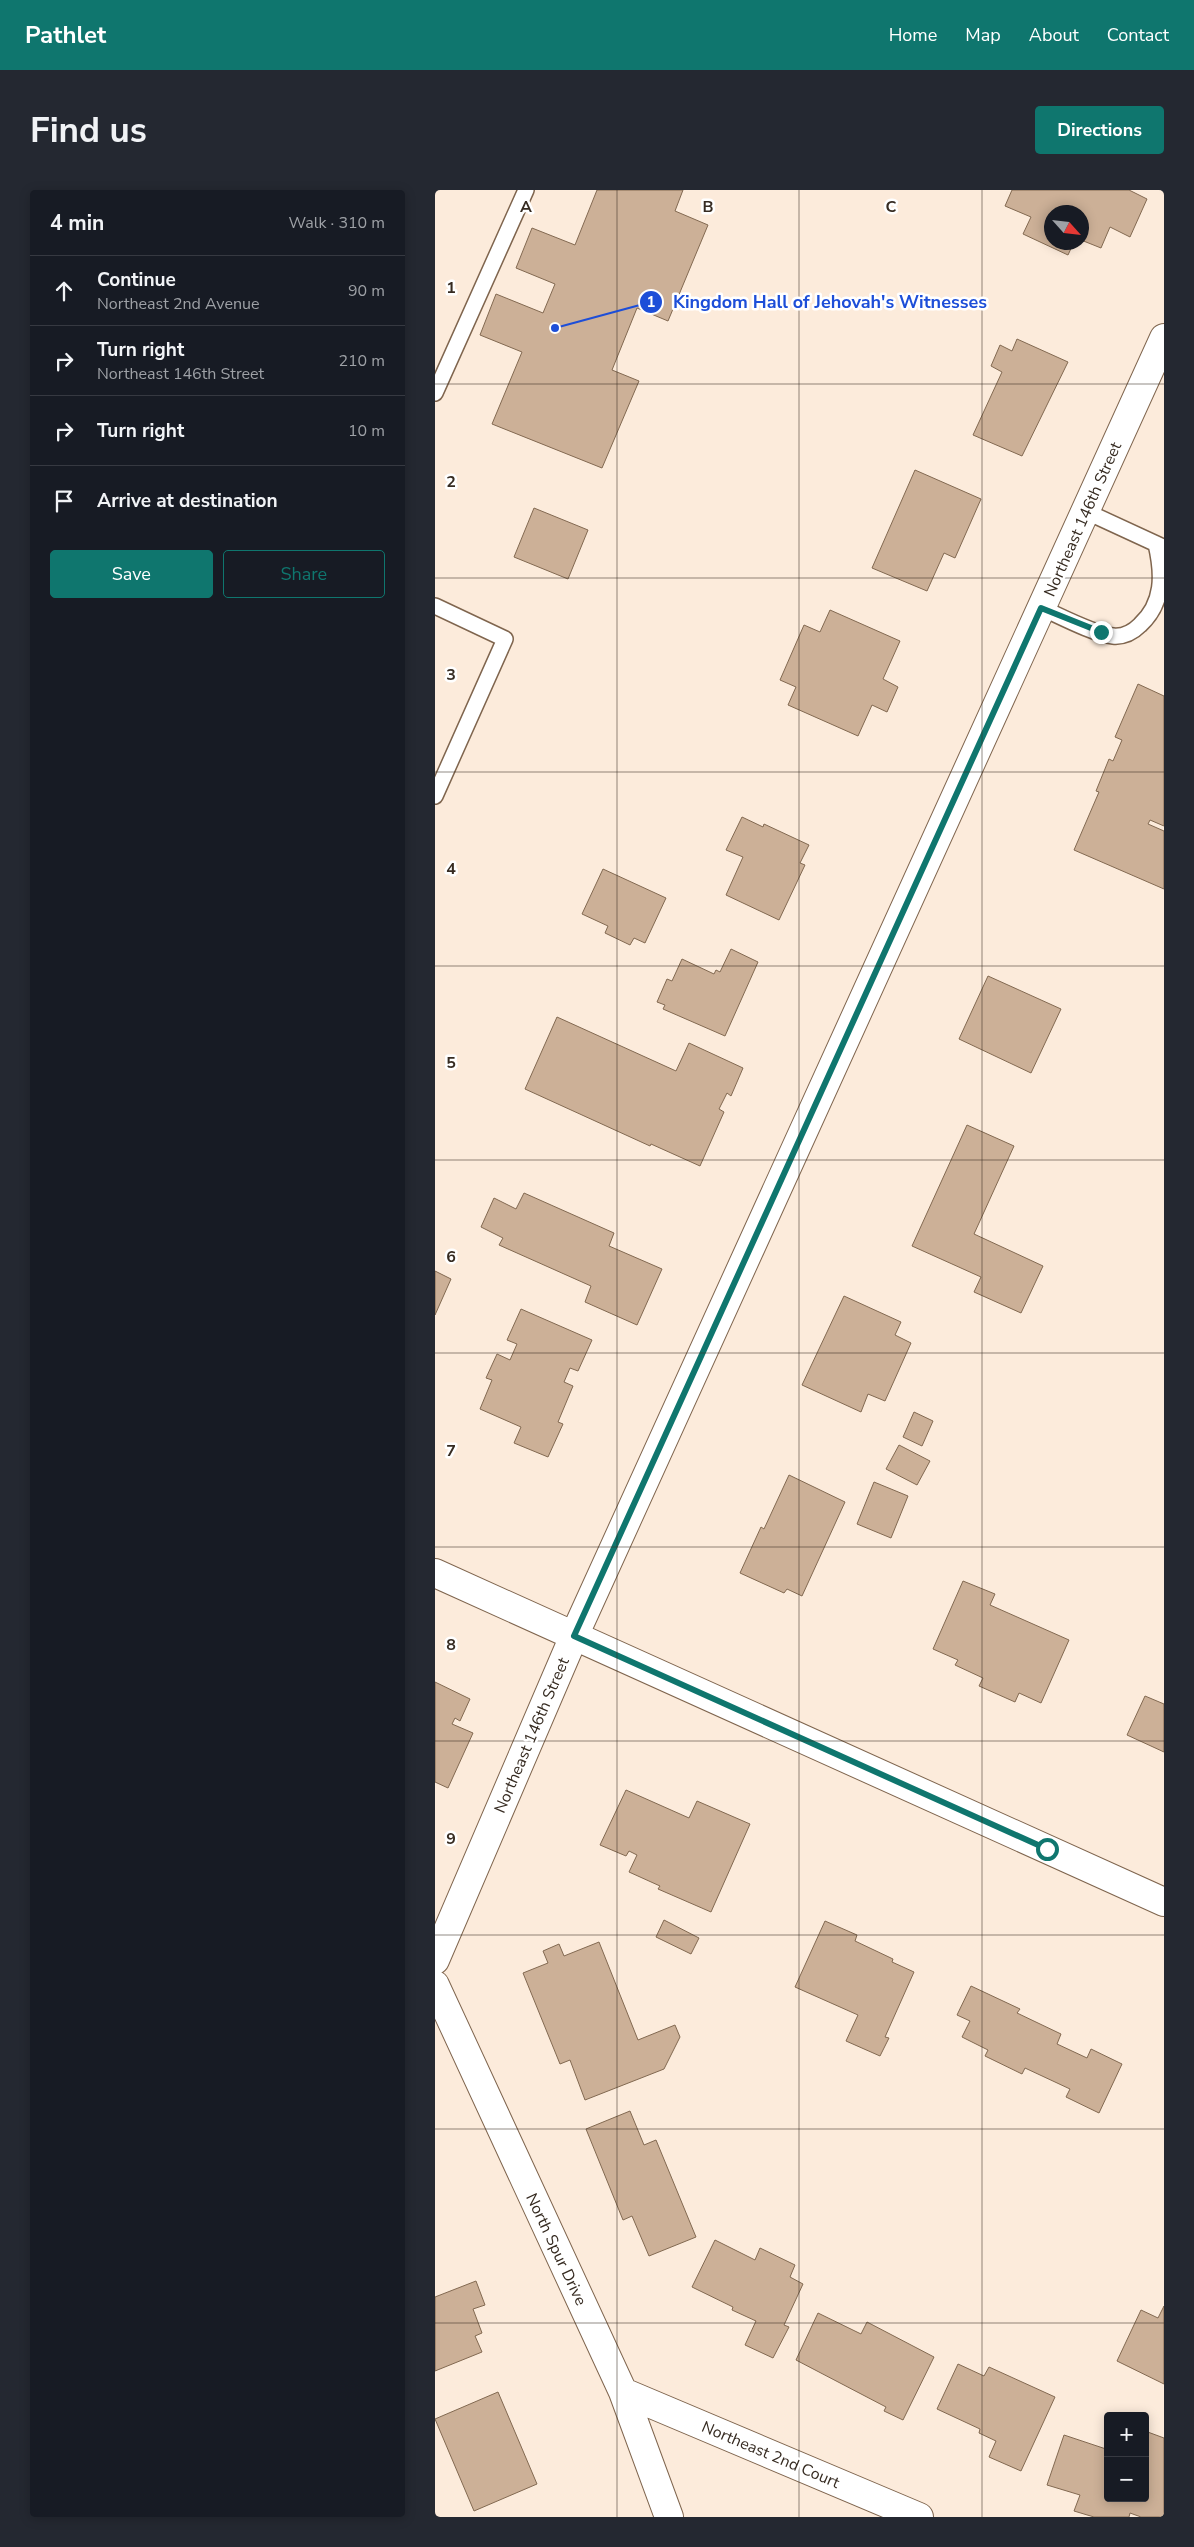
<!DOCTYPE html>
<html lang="en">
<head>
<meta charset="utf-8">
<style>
	:root { --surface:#171b24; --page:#242831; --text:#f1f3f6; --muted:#9ea1a6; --line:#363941; --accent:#0f766e }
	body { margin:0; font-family:"Nunito Sans",sans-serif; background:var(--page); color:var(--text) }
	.controls { position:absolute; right:15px; bottom:15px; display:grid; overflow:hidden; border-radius:5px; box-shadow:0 2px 12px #0003 }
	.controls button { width:45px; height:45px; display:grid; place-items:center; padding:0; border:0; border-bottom:1px solid var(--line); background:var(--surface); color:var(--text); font:25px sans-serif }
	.compass { position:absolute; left:609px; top:15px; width:45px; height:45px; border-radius:50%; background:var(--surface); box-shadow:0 2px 12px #0003; rotate:117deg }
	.stop { position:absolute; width:15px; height:15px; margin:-11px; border:4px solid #0f766e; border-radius:50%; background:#fff }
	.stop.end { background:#0f766e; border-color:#fff; box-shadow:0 1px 5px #0008 }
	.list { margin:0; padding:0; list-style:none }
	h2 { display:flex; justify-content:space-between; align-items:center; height:65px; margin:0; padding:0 20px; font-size:21px }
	h2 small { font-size:16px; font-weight:400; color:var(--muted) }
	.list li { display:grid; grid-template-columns:32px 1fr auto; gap:15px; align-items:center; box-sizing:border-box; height:70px; padding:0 20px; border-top:1px solid var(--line) }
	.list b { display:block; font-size:19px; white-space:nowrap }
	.list p { margin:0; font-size:16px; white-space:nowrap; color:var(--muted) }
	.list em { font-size:16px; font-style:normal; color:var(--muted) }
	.actions { display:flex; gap:10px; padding:15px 20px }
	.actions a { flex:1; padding:11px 0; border:1px solid var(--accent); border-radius:5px; text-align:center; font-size:18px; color:var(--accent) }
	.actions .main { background:var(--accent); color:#fff }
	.icon { flex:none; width:28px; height:28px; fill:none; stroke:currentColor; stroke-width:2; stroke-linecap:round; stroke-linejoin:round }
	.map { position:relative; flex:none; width:729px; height:2327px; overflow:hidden; border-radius:5px }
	header { display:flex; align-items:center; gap:30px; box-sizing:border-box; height:70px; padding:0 25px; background:var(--accent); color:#fff }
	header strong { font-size:24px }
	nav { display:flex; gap:28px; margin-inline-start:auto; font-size:18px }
	.intro { display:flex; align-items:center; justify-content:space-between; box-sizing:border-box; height:120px; padding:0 30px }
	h1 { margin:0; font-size:35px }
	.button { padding:12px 22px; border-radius:5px; background:var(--accent); color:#fff; font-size:18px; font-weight:700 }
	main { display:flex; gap:30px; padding:0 30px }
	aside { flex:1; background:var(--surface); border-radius:5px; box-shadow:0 2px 12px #0003 }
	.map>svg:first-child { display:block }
	.building { fill:#ccb097; stroke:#826951 }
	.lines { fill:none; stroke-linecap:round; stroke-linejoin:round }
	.service-casing { stroke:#7f654e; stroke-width:18 }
	.minor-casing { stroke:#7f654e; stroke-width:30 }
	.tertiary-casing { stroke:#7f654e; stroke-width:30 }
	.service { stroke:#fff; stroke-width:15 }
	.minor { stroke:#fff; stroke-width:28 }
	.tertiary { stroke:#fff; stroke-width:28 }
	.route { stroke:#0f766e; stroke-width:6 }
	.grid { fill:none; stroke:#362b21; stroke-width:1; stroke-opacity:0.55 }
	.labels { text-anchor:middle; stroke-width:5; stroke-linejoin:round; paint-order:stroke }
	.street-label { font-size:16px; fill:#362b21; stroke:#fff }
	.grid-label { font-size:16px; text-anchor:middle; font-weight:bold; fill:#362b21; stroke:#fff; stroke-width:5; stroke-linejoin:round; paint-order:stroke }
	.leader { fill:none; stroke:#1d4ed8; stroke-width:2 }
	.callout-dot { fill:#1d4ed8; stroke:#fff; stroke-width:2 }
	.mark-label { font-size:15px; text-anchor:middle; font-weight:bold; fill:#fff }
	.callout-label { font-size:18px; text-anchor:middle; font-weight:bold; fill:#1d4ed8; stroke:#fff; stroke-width:5; stroke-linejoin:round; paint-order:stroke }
</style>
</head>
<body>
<header>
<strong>Pathlet</strong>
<nav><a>Home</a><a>Map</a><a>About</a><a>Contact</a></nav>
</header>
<div class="intro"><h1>Find us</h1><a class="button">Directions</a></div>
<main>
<aside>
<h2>4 min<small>Walk · 310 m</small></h2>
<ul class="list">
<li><svg class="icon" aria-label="ahead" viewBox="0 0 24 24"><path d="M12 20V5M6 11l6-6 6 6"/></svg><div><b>Continue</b><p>Northeast 2nd Avenue</p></div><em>90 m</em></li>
<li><svg class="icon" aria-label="right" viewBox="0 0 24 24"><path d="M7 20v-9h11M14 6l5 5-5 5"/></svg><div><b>Turn right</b><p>Northeast 146th Street</p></div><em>210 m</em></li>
<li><svg class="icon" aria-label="right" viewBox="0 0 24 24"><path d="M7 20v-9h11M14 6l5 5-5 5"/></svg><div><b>Turn right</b></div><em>10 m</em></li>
<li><svg class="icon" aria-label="arrive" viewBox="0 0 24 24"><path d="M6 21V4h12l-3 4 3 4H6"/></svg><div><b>Arrive at destination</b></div></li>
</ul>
<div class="actions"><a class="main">Save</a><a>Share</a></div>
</aside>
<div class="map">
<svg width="729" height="2327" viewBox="0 0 729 2327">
	<rect width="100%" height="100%" fill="#fcebdb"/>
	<path class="building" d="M162 0H248L240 21 273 35 233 131 202 118 177 180 204 191 167 278 57 234 87 162 45 145 61 104 108 123 120 94 81 78 97 38 140 55Z
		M577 0H694L712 9 695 47 675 37 666 58 646 50V22H616V52H639L633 65 588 44 596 27 570 16Z
		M582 149 633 172 587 266 538 245 567 182 556 176 565 155 577 161Z
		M480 280 546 309 520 368 509 363 492 401 437 378Z
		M99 318 153 340 133 389 79 367Z
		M395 420 465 451 448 489 463 497 452 522 437 515 423 546 353 515 361 497 345 490 369 435 385 442Z
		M703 494 729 506V636L715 630 713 634 729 641V699L639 660 664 602 661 601 674 569 678 571 687 550 680 547Z
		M307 627 328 637 329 634 374 655 365 673 370 675 344 730 291 705 308 667 291 660Z
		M168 679 231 708 210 753 199 748 195 755 170 743 173 736 147 724Z
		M296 759 323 772 290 846 228 819 230 815 222 812 232 789 237 791 247 769 279 784 281 780 285 782Z
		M553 786 626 819 596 883 524 849Z
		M122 827 241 881 254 853 308 878 296 906 292 903 284 919 289 922 265 976 216 954 215 956 90 899Z
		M532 935 579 956 539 1044 608 1076 586 1123 539 1102 546 1087 477 1056Z
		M89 1003 179 1043 174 1056 227 1079 202 1135 150 1112 156 1096 64 1055 68 1048 46 1037 59 1008 81 1019Z
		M0 1081 16 1089 0 1125Z
		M409 1106 466 1132 460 1145 476 1153 450 1211 433 1204 426 1222 367 1195Z
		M86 1119 157 1150 143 1181 135 1178 129 1192 138 1196 123 1232 128 1234 113 1267 79 1253 86 1237 45 1219 57 1190 51 1188 62 1164 75 1170 82 1154 72 1150Z
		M479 1222 498 1231 487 1256 468 1247Z
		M464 1255 495 1271 482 1295 451 1279Z
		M354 1285 410 1312 367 1406 352 1399 349 1403 305 1383 326 1337 329 1339Z
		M439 1292 473 1306 456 1348 422 1334Z
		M528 1391 560 1404 555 1415 634 1450 606 1513 584 1503 580 1512 544 1496 548 1488 520 1475 523 1470 498 1459Z
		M0 1492 35 1509 25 1531 20 1528 17 1534 38 1543 13 1598 0 1592Z
		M710 1506 729 1514V1562L692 1545Z
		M191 1600 254 1628 262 1611 315 1634 276 1722 223 1699 225 1696 194 1682 202 1665 194 1661 191 1666 165 1655Z
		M229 1730 264 1748 256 1764 221 1747Z
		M390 1731 422 1745 420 1751 458 1769 457 1772 479 1782 450 1847 454 1848 445 1866 411 1851 423 1825 360 1797Z
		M164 1752 203 1850 240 1835 245 1847 229 1879 150 1910 135 1870 125 1874 88 1783 113 1773 108 1761 124 1754 129 1766Z
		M536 1796 585 1819 582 1823 626 1844 622 1854 652 1868 656 1859 687 1874 664 1923 631 1907 635 1899 590 1878 587 1884 550 1866 553 1860 527 1847 535 1831 522 1825Z
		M195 1921 209 1955 221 1950 261 2047 214 2066 197 2026 188 2030 151 1939Z
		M280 2050 320 2070 325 2058 360 2075 355 2087 368 2094 349 2135 354 2137 338 2168 310 2155 321 2131 297 2120 298 2117 257 2097Z
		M41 2091 50 2115 38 2119 47 2143 40 2146 47 2162 0 2181V2107Z
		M729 2116V2194L682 2171 706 2120 723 2128Z
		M383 2123 426 2144 432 2132 499 2167 468 2230 449 2221 451 2217 361 2170Z
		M523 2174 549 2186 554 2177 620 2207 586 2281 554 2267 561 2251 544 2243 545 2239 502 2219Z
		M63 2202 102 2294 39 2321 0 2229Z
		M710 2241 729 2248V2327H706L695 2323 694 2327H659L639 2321 645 2305 612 2295 629 2245 671 2259 673 2255V2308H710Z"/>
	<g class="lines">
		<defs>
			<path id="service" d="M0 203 91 0
				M650 321 728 357
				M0 416 70 449 0 606
				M607 418C625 426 659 444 678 446 689 447 698 442 705 435 729 413 728 384 721 354"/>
			<path id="minor" d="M0 1770 139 1446 729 148
				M0 1795 188 2202 234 2327
				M188 2202 484 2327"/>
			<path id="tertiary" d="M0 1383 729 1712"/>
		</defs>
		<use href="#service" class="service-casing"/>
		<use href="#minor" class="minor-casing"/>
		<use href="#tertiary" class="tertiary-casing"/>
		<use href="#service" class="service"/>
		<use href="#minor" class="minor"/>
		<use href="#tertiary" class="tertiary"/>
	</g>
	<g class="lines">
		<path class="route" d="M612 1659 139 1446 606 418 666 442"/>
	</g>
	<path class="grid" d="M182 0V2327M364 0V2327M547 0V2327M0 194H729M0 388H729M0 582H729M0 776H729M0 970H729M0 1163H729M0 1357H729M0 1551H729M0 1745H729M0 1939H729M0 2133H729"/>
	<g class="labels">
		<g class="street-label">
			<text transform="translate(647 329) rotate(-66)" y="6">Northeast 146th Street</text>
			<text transform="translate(96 1545) rotate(-67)" y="6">Northeast 146th Street</text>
			<text transform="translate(122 2059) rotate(65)" y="6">North Spur Drive</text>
			<text transform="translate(336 2264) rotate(23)" y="6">Northeast 2nd Court</text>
		</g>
	</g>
	<g class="grid-label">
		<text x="91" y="22">A</text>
		<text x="273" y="22">B</text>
		<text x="456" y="22">C</text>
		<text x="16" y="103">1</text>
		<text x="16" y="297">2</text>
		<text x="16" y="490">3</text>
		<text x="16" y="684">4</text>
		<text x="16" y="878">5</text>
		<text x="16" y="1072">6</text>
		<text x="16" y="1266">7</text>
		<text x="16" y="1460">8</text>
		<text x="16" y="1654">9</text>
	</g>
	<path class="leader" d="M120 138L216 112"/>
	<g class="callout-dot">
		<circle cx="120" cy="138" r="5"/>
		<circle cx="216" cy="112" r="12"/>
	</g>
	<g class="mark-label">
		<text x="216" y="117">1</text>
	</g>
	<g class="callout-label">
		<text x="395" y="118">Kingdom Hall of Jehovah's Witnesses</text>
	</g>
</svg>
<div class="controls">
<button>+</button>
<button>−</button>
</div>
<svg class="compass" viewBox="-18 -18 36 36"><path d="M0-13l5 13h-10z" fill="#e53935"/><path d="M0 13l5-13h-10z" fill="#9ea1a6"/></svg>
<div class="stop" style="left:612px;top:1659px"></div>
<div class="stop end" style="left:666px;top:442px"></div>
</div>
</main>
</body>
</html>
